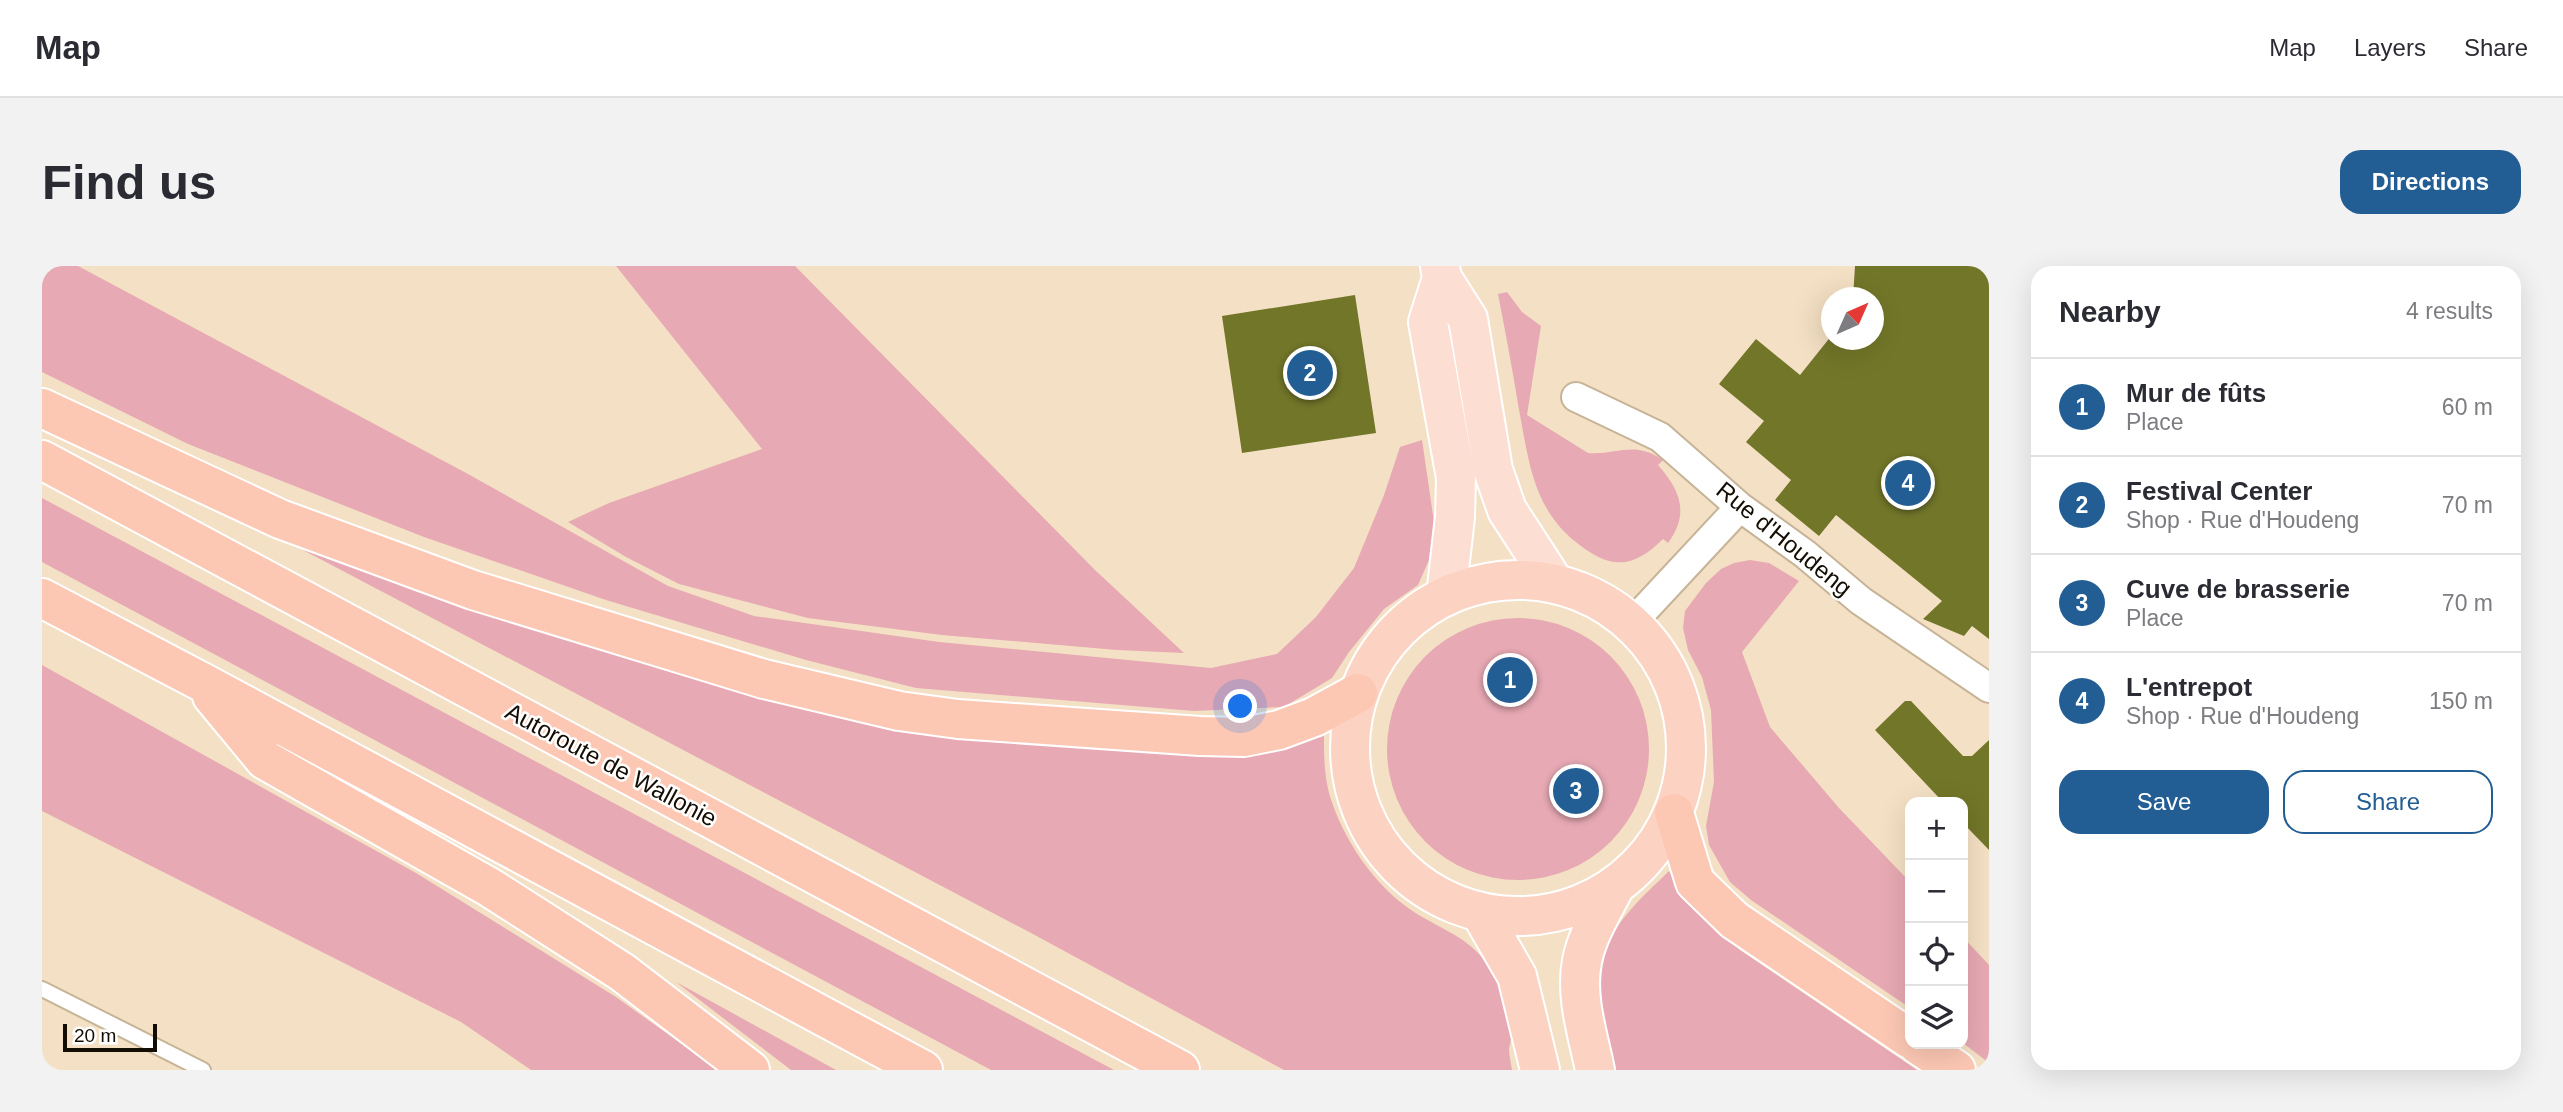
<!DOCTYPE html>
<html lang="en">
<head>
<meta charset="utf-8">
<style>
	:root { --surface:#fff; --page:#f2f2f3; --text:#2b2b33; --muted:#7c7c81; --line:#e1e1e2; --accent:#225d94 }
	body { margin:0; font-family:Helvetica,sans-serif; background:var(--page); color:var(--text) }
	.controls { position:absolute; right:21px; bottom:21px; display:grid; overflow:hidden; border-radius:14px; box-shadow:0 7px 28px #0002 }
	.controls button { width:63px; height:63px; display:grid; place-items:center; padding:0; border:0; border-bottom:2px solid var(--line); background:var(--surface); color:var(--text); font:35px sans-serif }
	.compass { position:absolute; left:1779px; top:21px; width:63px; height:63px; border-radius:50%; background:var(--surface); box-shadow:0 7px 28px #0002; rotate:45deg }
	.scale { position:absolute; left:21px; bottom:18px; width:94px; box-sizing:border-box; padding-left:7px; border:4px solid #140d04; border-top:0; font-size:19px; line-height:24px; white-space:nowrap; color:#140d04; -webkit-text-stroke:5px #fff; paint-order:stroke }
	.you { position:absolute; left:1199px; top:441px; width:24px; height:24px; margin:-18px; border:5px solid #fff; border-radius:50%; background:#1a73e8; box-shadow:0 0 0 10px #1a73e833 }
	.badge { display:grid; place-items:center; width:46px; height:46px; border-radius:50%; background:var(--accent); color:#fff; font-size:23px; font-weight:700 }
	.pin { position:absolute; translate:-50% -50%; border:4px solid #fff; box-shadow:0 2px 7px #0006 }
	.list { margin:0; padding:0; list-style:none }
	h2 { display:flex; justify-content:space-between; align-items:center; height:91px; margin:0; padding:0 28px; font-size:30px }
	h2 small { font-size:23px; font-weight:400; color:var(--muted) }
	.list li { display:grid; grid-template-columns:46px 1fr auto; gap:21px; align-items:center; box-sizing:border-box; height:98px; padding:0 28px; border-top:2px solid var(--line) }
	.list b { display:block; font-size:26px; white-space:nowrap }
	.list p { margin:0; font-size:23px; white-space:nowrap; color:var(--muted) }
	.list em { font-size:23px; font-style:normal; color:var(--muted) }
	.actions { display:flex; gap:14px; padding:21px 28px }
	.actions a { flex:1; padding:16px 0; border:2px solid var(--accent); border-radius:21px; text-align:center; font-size:24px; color:var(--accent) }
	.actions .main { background:var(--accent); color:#fff }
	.icon { flex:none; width:38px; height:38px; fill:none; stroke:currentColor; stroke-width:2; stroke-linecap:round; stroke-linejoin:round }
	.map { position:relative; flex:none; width:1947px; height:804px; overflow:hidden; border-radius:21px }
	header { display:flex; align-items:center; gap:42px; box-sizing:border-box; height:98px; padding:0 35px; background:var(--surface); border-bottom:2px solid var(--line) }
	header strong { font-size:33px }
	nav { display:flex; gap:38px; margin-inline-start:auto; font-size:24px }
	.intro { display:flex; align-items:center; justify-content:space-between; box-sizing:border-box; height:168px; padding:0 42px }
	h1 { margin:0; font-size:49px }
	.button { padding:18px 32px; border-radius:21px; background:var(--accent); color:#fff; font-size:24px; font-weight:700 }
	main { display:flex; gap:42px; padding:0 42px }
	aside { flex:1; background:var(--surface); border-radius:21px; box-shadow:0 7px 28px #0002 }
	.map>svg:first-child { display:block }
	.green { fill:#e7a9b3 }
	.building { fill:#727629 }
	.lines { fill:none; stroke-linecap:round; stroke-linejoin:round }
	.service-casing { stroke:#c7b498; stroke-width:18 }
	.minor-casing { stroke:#c7b498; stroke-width:32 }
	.primary-casing { stroke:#fff; stroke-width:42 }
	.trunk-casing { stroke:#fff; stroke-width:42 }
	.motorway-casing { stroke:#fff; stroke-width:42 }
	.service { stroke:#fff; stroke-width:14 }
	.minor { stroke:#fff; stroke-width:28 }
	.primary { stroke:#fdded2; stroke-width:38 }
	.trunk { stroke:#fcd3c3; stroke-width:38 }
	.motorway { stroke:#fcc8b4; stroke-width:38 }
	.labels { text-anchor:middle; stroke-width:5; stroke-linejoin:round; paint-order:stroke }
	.street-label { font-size:24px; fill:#140d04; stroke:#fff }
</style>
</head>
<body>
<header>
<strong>Map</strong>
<nav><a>Map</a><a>Layers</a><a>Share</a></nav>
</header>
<div class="intro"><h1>Find us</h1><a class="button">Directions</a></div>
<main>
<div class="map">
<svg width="1947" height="804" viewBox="0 0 1947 804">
	<rect width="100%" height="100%" fill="#f4e0c4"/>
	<path class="green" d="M0 0H36L426 208 626 320 712 350 897 376 1169 402 1235 388 1274 351 1312 302 1342 229 1358 181 1380 174 1392 256 1387 294 1376 319 1342 343 1307 386 1290 412 1242 441 1152 445 874 422 764 394 564 334 382 271 146 178 0 106Z
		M574 0H753L1053 304 1142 387 1075 384 900 369 766 352 637 318 584 291 526 256 567 237 720 183Z
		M1465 26 1480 46 1499 60 1485 149 1546 187C1576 189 1592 174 1621 194L1616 199C1638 224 1648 247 1626 277L1621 273C1600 294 1579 305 1551 288 1491 252 1488 201 1476 138 1470 101 1463 64 1456 28Z
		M0 232 1072 804H949L0 296Z
		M264 276 815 453 1175 487 1241 483 1282 469C1282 488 1282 508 1287 527 1300 572 1332 620 1372 646 1397 662 1428 672 1445 698 1456 715 1469 741 1470 762 1471 769 1468 776 1467 783 1467 790 1469 797 1470 804H1242L989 667 261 284Z
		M1708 294 1727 297 1757 315 1700 386 1728 461 1797 542 1868 616V742L1709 634 1688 616 1667 579 1664 560 1672 516 1669 444 1660 411 1646 384 1641 362 1643 345 1664 317 1679 303 1692 297Z
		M1345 483a131 131 0 1 1 262 0a131 131 0 1 1-262 0Z
		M0 399 374 607 574 731 676 804H489L419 756 0 545Z
		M1627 605 1650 641 1698 684 1875 804H1570C1561 750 1545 694 1585 648 1598 632 1613 619 1627 605Z
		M1921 671 1947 699V797L1921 777Z
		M634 716 794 804H749Z"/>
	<path class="building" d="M1813 0H1947V373L1930 360 1922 370 1881 353 1900 335 1794 249 1777 270 1733 234 1749 214 1704 176 1722 155 1677 118 1714 73 1758 109 1790 69V74H1832V32H1811Z
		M1313 29 1334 167 1200 187 1180 50Z
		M1863 435H1869L1921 490H1930L1947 474V584L1921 557V536H1901L1833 464Z"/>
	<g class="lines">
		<defs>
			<path id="service" d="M0 723 161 804"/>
			<path id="minor" d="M1534 131 1618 171 1698 241 1763 288 1819 335 1947 422
				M1589 358 1698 241"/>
			<path id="primary" d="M1398 0 1400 12 1426 53 1451 204 1465 244 1513 318
				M1400 12 1386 56 1414 212 1413 251 1404 330"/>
			<path id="trunk" d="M1308 482a168 168 0 1 1 336 0a168 168 0 1 1-336 0Z
				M1438 646 1475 710 1498 804
				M1553 804C1546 769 1533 731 1540 695 1545 669 1561 644 1573 620"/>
			<path id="motorway" d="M0 142 238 253 431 324 722 413 857 445 916 453 1158 470 1202 471 1237 464 1272 451 1316 427
				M0 194 1138 804
				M0 332 158 415 881 804
				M170 430 223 494 447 621 580 706 708 804
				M1632 547 1653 616 1692 654 1868 773
				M1875 778 1914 804"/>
		</defs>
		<use href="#service" class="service-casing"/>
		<use href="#minor" class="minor-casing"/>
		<use href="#primary" class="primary-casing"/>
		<use href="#trunk" class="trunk-casing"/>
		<use href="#motorway" class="motorway-casing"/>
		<use href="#service" class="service"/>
		<use href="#minor" class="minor"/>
		<use href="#primary" class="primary"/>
		<use href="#trunk" class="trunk"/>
		<use href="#motorway" class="motorway"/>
	</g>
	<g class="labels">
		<g class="street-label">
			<text transform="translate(1742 273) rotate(39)" y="8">Rue d'Houdeng</text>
			<text transform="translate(569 499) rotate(28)" y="8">Autoroute de Wallonie</text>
		</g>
	</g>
</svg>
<div class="controls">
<button>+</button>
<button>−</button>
<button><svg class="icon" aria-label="locate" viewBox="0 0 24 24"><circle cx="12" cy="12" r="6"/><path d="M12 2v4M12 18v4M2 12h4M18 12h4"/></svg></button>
<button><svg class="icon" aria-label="layers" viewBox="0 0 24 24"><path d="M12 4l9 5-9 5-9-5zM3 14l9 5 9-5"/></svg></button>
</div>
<svg class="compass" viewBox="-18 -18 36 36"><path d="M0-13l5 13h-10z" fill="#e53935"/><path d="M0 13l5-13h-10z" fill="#7c7c81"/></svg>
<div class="scale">20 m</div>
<div class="you"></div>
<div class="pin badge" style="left:1468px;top:414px">1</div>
<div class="pin badge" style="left:1268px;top:107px">2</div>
<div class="pin badge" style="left:1534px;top:525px">3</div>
<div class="pin badge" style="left:1866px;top:217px">4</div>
</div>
<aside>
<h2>Nearby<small>4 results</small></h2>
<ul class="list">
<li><span class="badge">1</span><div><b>Mur de fûts</b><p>Place</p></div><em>60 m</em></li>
<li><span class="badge">2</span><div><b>Festival Center</b><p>Shop · Rue d'Houdeng</p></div><em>70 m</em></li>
<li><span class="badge">3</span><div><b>Cuve de brasserie</b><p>Place</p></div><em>70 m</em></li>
<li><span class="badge">4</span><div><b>L'entrepot</b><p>Shop · Rue d'Houdeng</p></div><em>150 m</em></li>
</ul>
<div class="actions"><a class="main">Save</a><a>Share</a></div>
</aside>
</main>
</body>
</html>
